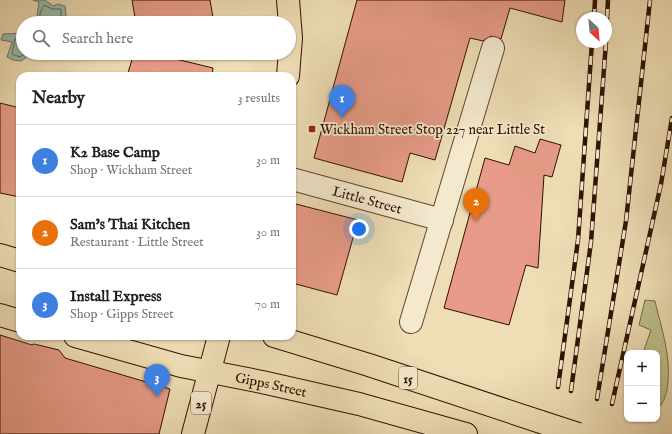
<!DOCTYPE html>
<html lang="en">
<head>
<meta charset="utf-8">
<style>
	:root { --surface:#fff; --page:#f2f2f2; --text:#202124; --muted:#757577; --line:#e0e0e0; --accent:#8f2418 }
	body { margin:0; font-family:"IM FELL English",serif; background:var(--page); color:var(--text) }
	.controls { position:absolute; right:12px; bottom:12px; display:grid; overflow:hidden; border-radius:8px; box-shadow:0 1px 3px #0004 }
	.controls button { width:36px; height:36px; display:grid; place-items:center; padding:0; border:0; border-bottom:1px solid var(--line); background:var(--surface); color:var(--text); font:20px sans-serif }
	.compass { position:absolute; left:576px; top:12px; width:36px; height:36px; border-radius:50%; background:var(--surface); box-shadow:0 1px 3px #0004; rotate:154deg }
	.you { position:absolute; left:359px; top:229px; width:14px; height:14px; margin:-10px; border:3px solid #fff; border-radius:50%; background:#1a73e8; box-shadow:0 0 0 6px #1a73e833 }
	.badge { display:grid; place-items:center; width:26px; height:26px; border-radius:50%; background:var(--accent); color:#fff; font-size:13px; font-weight:700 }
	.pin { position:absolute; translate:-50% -33px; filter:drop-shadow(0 1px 2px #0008) }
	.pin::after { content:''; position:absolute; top:21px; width:14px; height:12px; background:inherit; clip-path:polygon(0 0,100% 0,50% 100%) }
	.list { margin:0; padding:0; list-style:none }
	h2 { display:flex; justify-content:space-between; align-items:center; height:52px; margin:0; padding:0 16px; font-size:17px }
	h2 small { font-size:13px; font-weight:400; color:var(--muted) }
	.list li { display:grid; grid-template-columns:26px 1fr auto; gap:12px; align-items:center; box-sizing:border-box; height:72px; padding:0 16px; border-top:1px solid var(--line) }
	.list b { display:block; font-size:15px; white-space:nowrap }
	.list p { margin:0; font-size:13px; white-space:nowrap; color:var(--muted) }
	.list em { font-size:13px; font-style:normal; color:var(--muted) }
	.icon { flex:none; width:22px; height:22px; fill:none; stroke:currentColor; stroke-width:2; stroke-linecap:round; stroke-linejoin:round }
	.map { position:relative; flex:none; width:672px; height:434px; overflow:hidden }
	.search { position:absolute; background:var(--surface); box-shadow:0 1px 3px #0004; left:16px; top:16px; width:280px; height:44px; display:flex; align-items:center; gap:10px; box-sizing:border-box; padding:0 14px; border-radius:22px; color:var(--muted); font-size:15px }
	.panel { position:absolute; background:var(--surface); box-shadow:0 1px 3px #0004; left:16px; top:72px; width:280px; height:268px; border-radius:12px }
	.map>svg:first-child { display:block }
	.green { fill:#bdc08a; stroke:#776846 }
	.water { fill:#99bcac; stroke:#6f7868 }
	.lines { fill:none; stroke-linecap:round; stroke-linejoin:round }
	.shore { stroke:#656656; stroke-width:1 }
	.building { fill:#e79b88; stroke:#311101 }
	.minor-casing { stroke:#60442e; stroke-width:24 }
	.primary-casing { stroke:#311101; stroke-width:24 }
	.trunk-casing { stroke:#311101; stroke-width:24 }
	.minor { stroke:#f4e9cf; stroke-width:22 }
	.primary { stroke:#eeddb5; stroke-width:22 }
	.trunk { stroke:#eeddb5; stroke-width:22 }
	.rail-casing { stroke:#311101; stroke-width:4.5 }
	.rail { stroke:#f4e9cf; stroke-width:3; stroke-dasharray:9; stroke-linecap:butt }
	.trunk-bridge-casing { stroke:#311101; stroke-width:24; stroke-linecap:butt }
	.trunk-bridge { stroke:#eeddb5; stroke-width:22 }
	.poi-dot { fill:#8f2418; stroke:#f4e9cf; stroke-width:1.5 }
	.labels { text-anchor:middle; stroke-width:3.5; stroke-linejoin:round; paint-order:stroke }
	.shield { fill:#f4e9cf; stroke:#6c523f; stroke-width:1 }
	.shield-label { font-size:13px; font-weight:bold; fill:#311101 }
	.poi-label { font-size:14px; fill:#311101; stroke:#f4e9cf; text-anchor:start }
	.street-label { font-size:14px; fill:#311101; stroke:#f4e9cf }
</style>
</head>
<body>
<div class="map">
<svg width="672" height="434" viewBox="0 0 672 434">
	<rect width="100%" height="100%" fill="#eeddb5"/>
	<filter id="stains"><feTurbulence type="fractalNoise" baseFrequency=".005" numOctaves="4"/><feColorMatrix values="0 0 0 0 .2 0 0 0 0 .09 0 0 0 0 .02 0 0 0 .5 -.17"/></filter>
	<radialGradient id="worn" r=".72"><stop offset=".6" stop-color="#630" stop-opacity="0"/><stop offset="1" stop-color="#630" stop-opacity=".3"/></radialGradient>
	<path class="green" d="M645 300 655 301C662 331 672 358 667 390 665 398 663 404 657 409V353H643L651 330 639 325Z"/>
	<path class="water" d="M33 0H45L53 6 58 4 65 6 66 15 65 23H36L39 2Z
		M23 33V53L31 54 21 61 13 60 7 57 12 42 1 40 3 34Z"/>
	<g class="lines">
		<path class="shore" d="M40 23V13L44 5 52 9H61V23
			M23 37 15 39 12 54 20 57 26 53"/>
	</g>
	<path class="building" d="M132 0H210L214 23H136Z
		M357 0H565L562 22 510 8 501 39 491 36 483 41 470 38 435 160 410 153 402 182 314 158Z
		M134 53H151L213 68 212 76H127Z
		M0 103 20 108V197L0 193Z
		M540 139 561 145 552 177 544 175 538 268 526 265 509 325 444 308 485 158 509 165 515 146 535 153Z
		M292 203 358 220 337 295 292 283Z
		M0 335 32 345 34 344 59 350 65 358 170 389 159 434H0Z"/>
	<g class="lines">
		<defs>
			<g id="minor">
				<path id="s1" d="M292 179 442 220"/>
				<path d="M411 322 493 48"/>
			</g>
			<path id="primary" d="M288 76 291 38 288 0
				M193 434 219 336"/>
			<g id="trunk">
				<path d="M0 255 20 261"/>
				<path d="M0 315 20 321"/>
				<path id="s2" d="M75 336 181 366 262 382 359 404 466 434"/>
				<path d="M274 336 369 365 541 422"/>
			</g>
		</defs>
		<use href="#minor" class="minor-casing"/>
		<use href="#primary" class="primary-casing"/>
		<use href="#trunk" class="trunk-casing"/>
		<use href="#minor" class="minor"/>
		<use href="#primary" class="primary"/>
		<use href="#trunk" class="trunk"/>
		<defs>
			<path id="rail" d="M594 18 595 0
				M606 36 608 0
				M558 387 578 240 592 42
				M571 391 591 242 606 42
				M597 399 626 221 650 0
				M612 404 661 184 672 118"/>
		</defs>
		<use href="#rail" class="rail-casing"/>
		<use href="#rail" class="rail"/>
		<defs>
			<path id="trunk-bridge" d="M541 422 578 434"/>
		</defs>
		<use href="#trunk-bridge" class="trunk-bridge-casing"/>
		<use href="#trunk-bridge" class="trunk-bridge"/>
	</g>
	<rect class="poi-dot" x="308" y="125" width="8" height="8" rx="2"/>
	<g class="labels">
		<g class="shield">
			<rect x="399" y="367" width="18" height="22" rx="3"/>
			<rect x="191" y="392" width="20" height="22" rx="3"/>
		</g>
		<g class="shield-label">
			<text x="408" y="383">15</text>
			<text x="201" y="408">25</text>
		</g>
		<g class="poi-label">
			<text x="320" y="134">Wickham Street Stop 227 near Little St</text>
		</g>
		<g class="street-label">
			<text dy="5" stroke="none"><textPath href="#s1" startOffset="78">Little Street</textPath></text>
			<text dy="5" stroke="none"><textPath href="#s2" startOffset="202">Gipps Street</textPath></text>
		</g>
	</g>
	<rect width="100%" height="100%" filter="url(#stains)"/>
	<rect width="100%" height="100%" fill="url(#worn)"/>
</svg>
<div class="controls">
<button>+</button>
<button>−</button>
</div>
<svg class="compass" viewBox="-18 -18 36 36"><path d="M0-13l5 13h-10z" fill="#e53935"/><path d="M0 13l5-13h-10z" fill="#757577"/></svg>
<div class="you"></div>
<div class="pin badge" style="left:342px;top:118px;background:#3f7fe0">1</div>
<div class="pin badge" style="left:476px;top:221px;background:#e8710a">2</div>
<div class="pin badge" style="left:157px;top:397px;background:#3f7fe0">3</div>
<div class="search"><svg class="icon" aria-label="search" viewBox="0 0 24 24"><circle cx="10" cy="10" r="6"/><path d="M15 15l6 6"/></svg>Search here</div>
<section class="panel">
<h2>Nearby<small>3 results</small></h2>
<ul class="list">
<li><span class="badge" style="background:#3f7fe0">1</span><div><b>K2 Base Camp</b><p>Shop · Wickham Street</p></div><em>30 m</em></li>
<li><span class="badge" style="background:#e8710a">2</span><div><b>Sam's Thai Kitchen</b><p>Restaurant · Little Street</p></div><em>30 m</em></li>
<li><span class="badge" style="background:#3f7fe0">3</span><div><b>Install Express</b><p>Shop · Gipps Street</p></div><em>70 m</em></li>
</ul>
</section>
</div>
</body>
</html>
